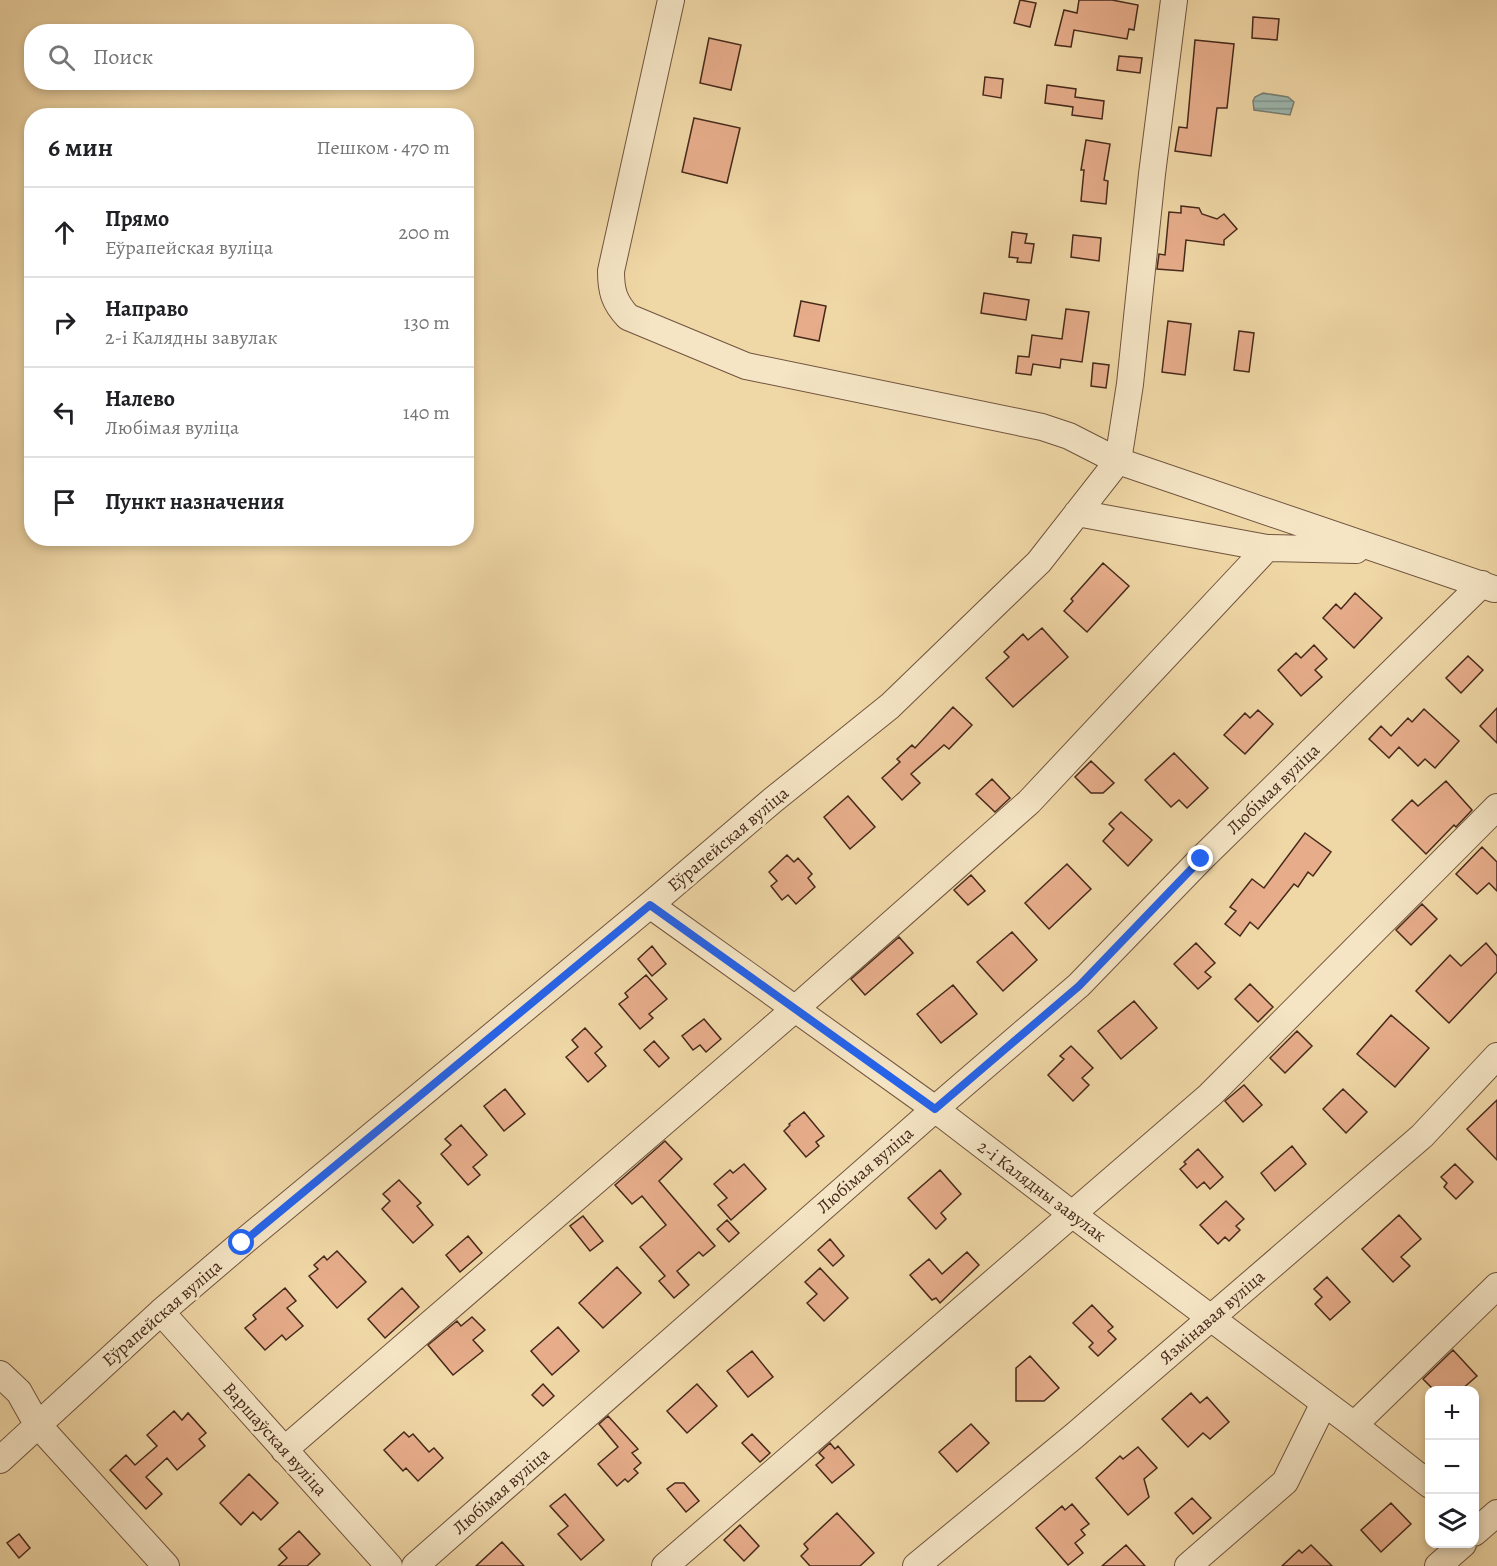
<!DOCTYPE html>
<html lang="ru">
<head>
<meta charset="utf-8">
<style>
	:root { --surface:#fff; --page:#f6f6f6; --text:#202124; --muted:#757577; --line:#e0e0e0 }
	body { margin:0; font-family:Alegreya,serif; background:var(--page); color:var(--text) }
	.controls { position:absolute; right:18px; bottom:18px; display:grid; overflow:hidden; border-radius:12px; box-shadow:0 3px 9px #0003 }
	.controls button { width:54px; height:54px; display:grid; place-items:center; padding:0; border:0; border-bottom:2px solid var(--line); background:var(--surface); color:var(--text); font:30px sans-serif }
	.stop { position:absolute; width:18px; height:18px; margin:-14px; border:4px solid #2563eb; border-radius:50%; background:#fff }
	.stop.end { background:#2563eb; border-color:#fff; box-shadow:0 2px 6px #0008 }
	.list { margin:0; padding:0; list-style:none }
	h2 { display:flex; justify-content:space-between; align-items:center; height:78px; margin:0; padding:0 24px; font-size:26px }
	h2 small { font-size:20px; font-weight:400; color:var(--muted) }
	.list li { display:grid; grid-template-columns:39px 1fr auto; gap:18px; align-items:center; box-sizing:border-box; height:90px; padding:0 24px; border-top:2px solid var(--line) }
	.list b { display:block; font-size:22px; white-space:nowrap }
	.list p { margin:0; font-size:20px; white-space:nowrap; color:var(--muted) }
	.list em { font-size:20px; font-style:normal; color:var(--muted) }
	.icon { flex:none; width:33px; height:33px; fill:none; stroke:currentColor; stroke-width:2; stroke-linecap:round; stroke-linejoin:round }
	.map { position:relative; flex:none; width:1497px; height:1566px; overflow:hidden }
	.search { position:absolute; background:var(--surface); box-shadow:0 3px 9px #0003; left:24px; top:24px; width:450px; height:66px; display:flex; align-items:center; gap:15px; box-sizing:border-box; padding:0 21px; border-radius:24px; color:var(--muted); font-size:22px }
	.panel { position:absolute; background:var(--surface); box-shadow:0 3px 9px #0003; left:24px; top:108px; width:450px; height:438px; border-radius:24px }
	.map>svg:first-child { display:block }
	.water { fill:url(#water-rules); stroke:#7a7f74; stroke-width:1.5 }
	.building { fill:#e7ad8b; stroke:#46291b; stroke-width:1.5 }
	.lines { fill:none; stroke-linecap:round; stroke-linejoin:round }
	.minor-casing { stroke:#70543e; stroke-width:28 }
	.minor { stroke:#f5e5c5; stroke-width:26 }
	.route { stroke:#2563eb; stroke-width:8 }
	.labels { text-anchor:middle; stroke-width:6; stroke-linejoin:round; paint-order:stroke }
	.street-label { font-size:18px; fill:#46291b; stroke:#f5e5c5 }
</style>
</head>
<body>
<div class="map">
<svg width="1497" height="1566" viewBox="0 0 1497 1566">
	<defs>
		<pattern id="water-rules" width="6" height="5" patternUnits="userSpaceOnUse" patternTransform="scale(1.5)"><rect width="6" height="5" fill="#9db8b0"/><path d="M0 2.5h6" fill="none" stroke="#82968e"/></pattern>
	</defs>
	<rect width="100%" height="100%" fill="#f0d7a6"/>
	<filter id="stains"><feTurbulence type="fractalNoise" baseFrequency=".00333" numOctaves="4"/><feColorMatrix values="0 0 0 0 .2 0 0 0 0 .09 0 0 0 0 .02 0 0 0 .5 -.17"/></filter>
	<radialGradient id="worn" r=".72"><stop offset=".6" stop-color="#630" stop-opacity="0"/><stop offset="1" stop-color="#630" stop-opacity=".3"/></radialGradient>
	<path class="water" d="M1263 93 1288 97 1294 102 1290 115 1254 110 1253 101 1255 97Z"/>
	<path class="building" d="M1020 0 1036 3 1030 27 1014 23Z
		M1079 0H1112L1138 5 1134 30 1129 29 1127 39 1074 30 1071 47 1055 45 1064 10 1077 13Z
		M1253 17 1279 19 1277 40 1252 38Z
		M709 38 741 45 731 90 700 83Z
		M1195 40 1234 44 1227 108H1217L1211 156 1175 151 1179 127 1187 128Z
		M1119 56 1142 58 1140 73 1117 70Z
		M985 77 1003 79 1001 98 983 95Z
		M1047 85 1076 89 1075 97 1104 101 1102 119 1072 115 1073 107 1045 103Z
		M694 118 740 128 727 183 682 172Z
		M1086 140 1110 144 1104 180 1108 181 1106 204 1081 201 1084 170H1081Z
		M1181 206 1199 208 1202 214 1217 219 1224 214 1237 229 1224 240V245L1186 240 1183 271 1157 269 1159 254 1165 255 1169 212 1181 213Z
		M1012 232 1027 234 1025 243 1034 244 1031 263 1017 262 1018 258 1009 257Z
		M1073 235 1101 238 1099 261 1071 257Z
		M984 293 1029 300 1026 320 981 313Z
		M801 301 826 306 819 341 794 336Z
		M1066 309 1089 312 1082 362 1061 359 1060 368 1033 364 1031 375 1016 373 1018 356 1029 357 1032 335 1062 339Z
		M1168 321 1191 324 1185 375 1162 372Z
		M1239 331 1254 333 1249 372 1234 370Z
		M1093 363 1109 365 1106 388 1091 386Z
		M1103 563 1129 586 1087 632 1064 611 1073 601 1071 599Z
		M1355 593 1382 618 1354 648 1323 618 1336 604 1341 609Z
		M1042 628 1068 657 1013 707 986 678 1009 657 1004 652 1023 634 1028 640Z
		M1314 645 1327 659 1315 670 1322 677 1301 696 1278 670 1296 653 1301 658Z
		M1468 656 1483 670 1461 693 1446 678Z
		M953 707 972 725 949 749 944 745 911 774 920 783 902 800 882 778 900 762 897 759 912 745 915 748Z
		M1497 708V743L1480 726Z
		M1424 709 1459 741 1435 768 1425 759 1418 766 1399 747 1389 758 1369 739 1381 726 1391 736 1408 718 1412 722Z
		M1258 710 1273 724 1245 754 1224 735 1245 713 1250 718Z
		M1174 753 1208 788 1187 808 1179 800 1171 807 1145 780Z
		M1091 761 1114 783 1103 793H1091L1075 777Z
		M992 779 1010 798 995 812 976 794Z
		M1446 781 1472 810 1456 827 1454 825 1426 854 1392 820 1412 800 1418 806Z
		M848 796 875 827 850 849 824 817Z
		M1121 812 1152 840 1128 866 1103 841 1114 829 1109 824Z
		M1305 833 1331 852 1313 876 1308 872 1298 887 1294 884 1258 929 1250 922 1240 936 1225 924 1236 911 1230 907 1252 879 1264 888Z
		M1482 847 1497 862V891L1489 883 1477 894 1456 874Z
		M787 855 794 862 798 858 812 874 808 878 815 887 796 904 788 895 782 900 771 886 777 881 769 872Z
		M1067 864 1091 889 1049 929 1025 903Z
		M971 875 985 891 968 905 954 890Z
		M1422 904 1437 919 1411 945 1396 930Z
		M1012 932 1037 960 1003 991 977 962Z
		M899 937 913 953 865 995 851 979Z
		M1196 943 1215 963 1205 972 1211 977 1198 989 1174 964Z
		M1486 943 1497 956V972L1449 1023 1416 991 1450 955 1461 966Z
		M652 946 666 964 652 976 638 959Z
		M646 975 667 999 649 1014 653 1018 640 1029 619 1004 628 997 625 993Z
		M1250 984 1273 1007 1258 1022 1235 999Z
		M953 985 977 1014 941 1043 917 1014Z
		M1134 1001 1157 1028 1121 1059 1098 1031Z
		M1391 1015 1429 1048 1395 1087 1357 1054Z
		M704 1019 721 1039 706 1052 700 1045 693 1050 682 1036Z
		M585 1028 602 1047 595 1053 606 1066 588 1082 566 1057 578 1047 572 1040Z
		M1297 1031 1312 1046 1285 1073 1270 1058Z
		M654 1041 669 1058 659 1067 644 1050Z
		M1071 1046 1093 1068 1082 1078 1089 1085 1073 1101 1048 1075 1064 1059 1060 1056Z
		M1244 1085 1262 1105 1243 1122 1225 1101Z
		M505 1089 525 1114 504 1131 484 1106Z
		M1343 1089 1367 1112 1346 1133 1323 1109Z
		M1497 1100V1160L1467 1129Z
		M804 1112 824 1136 816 1142 819 1146 806 1157 784 1131 790 1125 789 1124Z
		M461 1125 487 1155 473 1167 480 1175 468 1185 441 1154 451 1145 445 1139Z
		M665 1141 682 1159 659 1181 715 1246 703 1256 699 1252 677 1271 689 1285 674 1298 659 1281 665 1276 640 1247 666 1225 642 1196 632 1204 615 1185Z
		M1292 1146 1306 1164 1275 1191 1261 1173Z
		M1198 1149 1223 1177 1210 1189 1204 1182 1197 1188 1180 1169 1186 1164 1184 1162Z
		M744 1164 766 1189 731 1220 718 1205 727 1198 714 1184 730 1170 733 1173Z
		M1455 1164 1473 1182 1456 1199 1444 1187 1447 1183 1441 1177Z
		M940 1170 961 1194 941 1213 946 1219 936 1229 908 1198Z
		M399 1180 421 1203 417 1206 433 1225 413 1243 382 1209 390 1201 383 1194Z
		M1226 1201 1244 1219 1236 1226 1240 1230 1229 1241 1225 1237 1218 1244 1200 1225Z
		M1399 1215 1421 1239 1401 1257 1410 1266 1393 1282 1362 1249Z
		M583 1216 603 1241 590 1251 570 1226Z
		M727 1220 739 1233 729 1242 717 1229Z
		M468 1236 482 1253 460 1272 446 1255Z
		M830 1239 844 1256 833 1266 818 1250Z
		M337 1251 366 1282 337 1308 309 1276 318 1269 314 1265 324 1256 327 1260Z
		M967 1252 979 1265 940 1303 936 1298 932 1300 910 1275 929 1259 942 1274Z
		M617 1267 641 1293 603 1328 579 1303Z
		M820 1268 848 1298 824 1321 807 1303 817 1294 805 1282Z
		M1327 1277 1350 1302 1330 1320 1315 1304 1322 1297 1314 1289Z
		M285 1288 296 1301 287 1308 303 1326 286 1340 282 1335 265 1350 245 1328 256 1319 253 1315Z
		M402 1288 419 1307 385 1338 368 1319Z
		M1092 1305 1113 1327 1108 1331 1116 1339 1098 1356 1089 1347 1093 1343 1073 1323Z
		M472 1317 485 1330 473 1340 483 1351 453 1375 428 1345 457 1321 461 1326Z
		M558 1327 579 1351 552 1375 531 1351Z
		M1453 1350 1477 1376 1461 1390H1434L1423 1379Z
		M752 1351 773 1377 748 1397 727 1371Z
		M1030 1356 1059 1388 1044 1401H1016V1368Z
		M543 1384 554 1396 543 1406 532 1395Z
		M697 1384 717 1406 687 1433 667 1411Z
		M1191 1393 1200 1403 1207 1397 1229 1422 1210 1439 1203 1433 1188 1447 1162 1419Z
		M174 1411 182 1420 188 1413 206 1433 199 1439 205 1446 177 1470 167 1458 146 1477 162 1494 146 1509 110 1470 126 1455 135 1465 157 1446 147 1435Z
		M608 1416 638 1449 632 1453 641 1463 634 1469 638 1473 628 1482 625 1479 617 1486 598 1464 618 1447 599 1424Z
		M971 1424 989 1443 957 1472 939 1452Z
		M404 1432 409 1437 413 1434 429 1452 434 1448 443 1458 418 1481 406 1468 403 1471 384 1450Z
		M752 1434 770 1453 760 1462 742 1443Z
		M830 1443 835 1449 838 1446 854 1465 832 1483 816 1465 824 1458 819 1453Z
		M1138 1447 1157 1468 1144 1479 1149 1497 1128 1515 1096 1478 1120 1456 1123 1459Z
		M249 1474 278 1503 261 1520 253 1512 241 1525 220 1503Z
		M675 1483H684L699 1501 686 1512 667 1489Z
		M565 1494 604 1540 581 1560 558 1534 568 1526 550 1506Z
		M1192 1498 1211 1518 1193 1534 1175 1513Z
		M1391 1503 1411 1524 1381 1552 1361 1530Z
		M1072 1504 1089 1524 1081 1530 1085 1535 1075 1543 1083 1553 1068 1565 1036 1528 1062 1506 1065 1510Z
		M837 1513 874 1553 860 1566H810L801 1556 808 1549 804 1544Z
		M740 1525 759 1546 744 1561 724 1540Z
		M299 1531 320 1554 307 1566H278L287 1558 279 1549Z
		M19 1534 30 1548 19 1558 7 1543Z
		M502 1542 524 1566H476Z
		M1126 1545 1145 1566H1102Z
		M1311 1545 1332 1566H1282L1299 1550 1302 1553Z"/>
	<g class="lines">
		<defs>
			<path id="minor" d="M671 0 611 271C611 291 614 302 628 317L746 366 1042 427 1069 436 1118 461 1494 589
				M1077 513 1267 548 1356 550
				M650 905 935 1109 1072 1214 1354 1425 1430 1485
				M161 1312 389 1566
				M0 1374 19 1392 37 1424 166 1566
				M1354 1425 1497 1286
				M284 1450 796 1008 1029 802 1267 548
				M0 1460 161 1312 242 1243 650 905 773 800 890 706 1039 562 1118 461 1130 384 1152 174 1174 0
				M1474 1533 1497 1513
				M415 1566 935 1109 1079 985 1201 859 1482 584
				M665 1566 1210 1095 1497 807
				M916 1566 1074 1436 1422 1136 1497 1056
				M1188 1566 1285 1482 1324 1403
				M1438 1566 1463 1544"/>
		</defs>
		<use href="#minor" class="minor-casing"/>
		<use href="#minor" class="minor"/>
	</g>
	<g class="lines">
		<path class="route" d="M242 1243 650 905 935 1109 1079 986 1201 859"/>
	</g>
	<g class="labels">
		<g class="street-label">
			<text transform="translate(1273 789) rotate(-44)" y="6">Любімая вуліца</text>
			<text transform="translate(728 839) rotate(-40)" y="6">Еўрапейская вуліца</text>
			<text transform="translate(865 1170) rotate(-41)" y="6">Любімая вуліца</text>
			<text transform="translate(1042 1191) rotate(37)" y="6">2-і Калядны завулак</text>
			<text transform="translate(162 1313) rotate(-41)" y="6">Еўрапейская вуліца</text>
			<text transform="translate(1212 1317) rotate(-41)" y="6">Язмінавая вуліца</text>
			<text transform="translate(275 1439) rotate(48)" y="6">Варшаўская вуліца</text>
			<text transform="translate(501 1491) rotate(-41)" y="6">Любімая вуліца</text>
		</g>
	</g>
	<rect width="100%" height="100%" filter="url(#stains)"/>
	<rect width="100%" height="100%" fill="url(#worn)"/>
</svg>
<div class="controls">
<button>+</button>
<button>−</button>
<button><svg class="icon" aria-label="layers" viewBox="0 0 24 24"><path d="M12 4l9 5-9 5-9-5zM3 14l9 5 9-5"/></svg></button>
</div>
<div class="stop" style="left:242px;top:1243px"></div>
<div class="stop end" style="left:1201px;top:859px"></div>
<div class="search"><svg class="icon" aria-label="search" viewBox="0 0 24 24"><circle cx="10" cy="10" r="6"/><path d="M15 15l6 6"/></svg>Поиск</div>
<section class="panel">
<h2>6 мин<small>Пешком · 470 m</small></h2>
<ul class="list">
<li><svg class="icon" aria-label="ahead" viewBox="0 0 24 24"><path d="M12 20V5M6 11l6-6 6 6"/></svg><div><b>Прямо</b><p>Еўрапейская вуліца</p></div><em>200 m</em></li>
<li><svg class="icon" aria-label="right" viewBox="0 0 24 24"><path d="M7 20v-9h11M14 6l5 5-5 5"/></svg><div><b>Направо</b><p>2-і Калядны завулак</p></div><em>130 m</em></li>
<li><svg class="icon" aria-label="left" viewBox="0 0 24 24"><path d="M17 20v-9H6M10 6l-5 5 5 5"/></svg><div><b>Налево</b><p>Любімая вуліца</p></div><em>140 m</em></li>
<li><svg class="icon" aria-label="arrive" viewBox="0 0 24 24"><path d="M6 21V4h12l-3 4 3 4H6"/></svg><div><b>Пункт назначения</b></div></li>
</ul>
</section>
</div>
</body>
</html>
